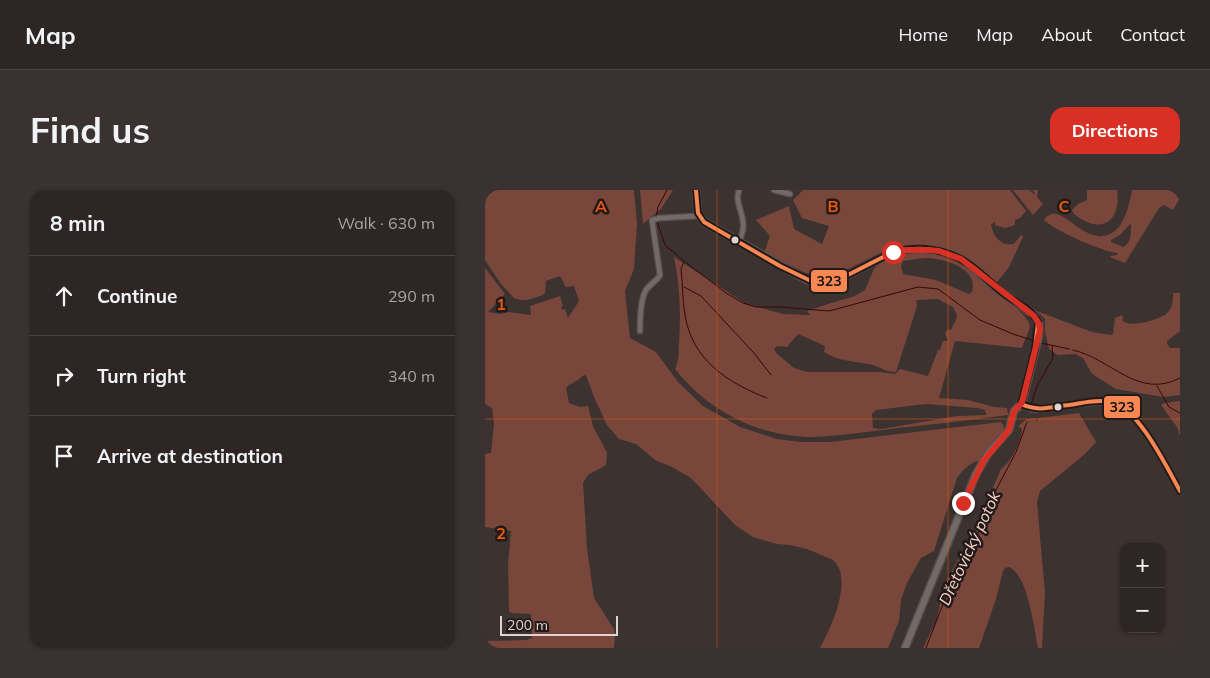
<!DOCTYPE html>
<html lang="en">
<head>
<meta charset="utf-8">
<style>
	:root { --surface:#2d2624; --page:#393231; --text:#f1f3f6; --muted:#a7a5a6; --line:#484341; --accent:#d93025 }
	body { margin:0; font-family:Mulish,sans-serif; background:var(--page); color:var(--text) }
	.controls { position:absolute; right:15px; bottom:15px; display:grid; overflow:hidden; border-radius:10px; box-shadow:0 1px 4px #0004 }
	.controls button { width:45px; height:45px; display:grid; place-items:center; padding:0; border:0; border-bottom:1px solid var(--line); background:var(--surface); color:var(--text); font:25px sans-serif }
	.scale { position:absolute; left:15px; bottom:12px; width:118px; box-sizing:border-box; padding-left:5px; border:2px solid #e0d4d1; border-top:0; font-size:14px; line-height:18px; white-space:nowrap; color:#e0d4d1; -webkit-text-stroke:4px #221a18; paint-order:stroke }
	.stop { position:absolute; width:15px; height:15px; margin:-11px; border:4px solid #d93025; border-radius:50%; background:#fff }
	.stop.end { background:#d93025; border-color:#fff; box-shadow:0 1px 5px #0008 }
	.list { margin:0; padding:0; list-style:none }
	h2 { display:flex; justify-content:space-between; align-items:center; height:65px; margin:0; padding:0 20px; font-size:21px }
	h2 small { font-size:16px; font-weight:400; color:var(--muted) }
	.list li { display:grid; grid-template-columns:32px 1fr auto; gap:15px; align-items:center; box-sizing:border-box; height:80px; padding:0 20px; border-top:1px solid var(--line) }
	.list b { display:block; font-size:19px; white-space:nowrap }
	.list em { font-size:16px; font-style:normal; color:var(--muted) }
	.icon { flex:none; width:28px; height:28px; fill:none; stroke:currentColor; stroke-width:2; stroke-linecap:round; stroke-linejoin:round }
	.map { position:relative; flex:none; width:695px; height:458px; overflow:hidden; border-radius:15px }
	header { display:flex; align-items:center; gap:30px; box-sizing:border-box; height:70px; padding:0 25px; background:var(--surface); border-bottom:1px solid var(--line) }
	header strong { font-size:24px }
	nav { display:flex; gap:28px; margin-inline-start:auto; font-size:18px }
	.intro { display:flex; align-items:center; justify-content:space-between; box-sizing:border-box; height:120px; padding:0 30px }
	h1 { margin:0; font-size:35px }
	.button { padding:12px 22px; border-radius:15px; background:var(--accent); color:#fff; font-size:18px; font-weight:700 }
	main { display:flex; gap:30px; padding:0 30px }
	aside { flex:1; background:var(--surface); border-radius:15px; box-shadow:0 1px 4px #0004 }
	.map>svg:first-child { display:block }
	.green { fill:#78463a; fill-rule:evenodd }
	.lines { fill:none; stroke-linecap:round; stroke-linejoin:round }
	.stream { stroke:#3a0704; stroke-width:1 }
	.minor-casing { stroke:#584f4e; stroke-width:7 }
	.tertiary-casing { stroke:#584f4e; stroke-width:8 }
	.secondary-casing { stroke:#584f4e; stroke-width:9 }
	.minor { stroke:#726a68; stroke-width:4.5 }
	.tertiary { stroke:#726a68; stroke-width:5.5 }
	.secondary { stroke:#726a68; stroke-width:6 }
	.bus-1-casing { stroke:#221a18; stroke-width:8 }
	.bus-1 { stroke:#f88751; stroke-width:4 }
	.route { stroke:#d93025; stroke-width:6 }
	.grid { fill:none; stroke:#e8590c; stroke-width:1; stroke-opacity:0.55 }
	.bus-dot { fill:#e0d4d1; stroke:#221a18; stroke-width:2 }
	.labels { text-anchor:middle; stroke-width:5; stroke-linejoin:round; paint-order:stroke }
	.water-label { font-size:16px; font-style:italic; fill:#f9d2c8; stroke:#221a18 }
	.grid-label { font-size:16px; text-anchor:middle; font-weight:bold; fill:#e8590c; stroke:#221a18; stroke-width:5; stroke-linejoin:round; paint-order:stroke }
	.line-badge { stroke:#221a18; stroke-width:2 }
	.pale-badge-label { font-size:14px; text-anchor:middle; font-weight:bold; fill:#111 }
</style>
</head>
<body>
<header>
<strong>Map</strong>
<nav><a>Home</a><a>Map</a><a>About</a><a>Contact</a></nav>
</header>
<div class="intro"><h1>Find us</h1><a class="button">Directions</a></div>
<main>
<aside>
<h2>8 min<small>Walk · 630 m</small></h2>
<ul class="list">
<li><svg class="icon" aria-label="ahead" viewBox="0 0 24 24"><path d="M12 20V5M6 11l6-6 6 6"/></svg><div><b>Continue</b></div><em>290 m</em></li>
<li><svg class="icon" aria-label="right" viewBox="0 0 24 24"><path d="M7 20v-9h11M14 6l5 5-5 5"/></svg><div><b>Turn right</b></div><em>340 m</em></li>
<li><svg class="icon" aria-label="arrive" viewBox="0 0 24 24"><path d="M6 21V4h12l-3 4 3 4H6"/></svg><div><b>Arrive at destination</b></div></li>
</ul>
</aside>
<div class="map">
<svg width="695" height="458" viewBox="0 0 695 458">
	<rect width="100%" height="100%" fill="#3c3230"/>
	<path class="green" d="M0 0H149L152 34 149 79 140 101 145 148 171 162 193 192 218 216 255 237 292 249 316 252H345L516 232 519 236V241L503 257 493 273 492 271C485 273 476 282 472 288L449 361 436 368 422 393 416 410 414 431 403 458H335C346 438 369 389 348 370L322 359 305 355 292 354 268 347 250 335 206 288 187 277 170 270 151 254 134 249 122 235 109 207 101 185 97 186C93 192 86 192 81 198L84 213 95 217 103 216 108 236 122 263 121 275 103 285 98 293 102 358 109 408 129 439 130 444 129 458H0V451L41 450 47 448 46 424 26 423 24 421 23 375 26 341 0 337V264L6 263 9 234 7 218 0 214V78L20 104 3 122 15 124 23 122 46 125 45 116 75 106 78 116 76 117 77 120 80 119 83 128 94 111 89 96 81 97 75 86 61 91 60 103 56 106 42 110H35L29 108 16 94 0 70Z
		M155 0H188L176 19 158 34Z
		M318 0H525L541 21 535 28 530 30V35L520 38 510 35V32L506 34C508 46 516 57 529 54L536 45 538 47 524 77 512 92 509 91 481 68 456 58 439 55 414 57 401 60 351 85 335 86 321 83 279 63 285 46 271 30 304 16 309 39 337 54 344 36 317 28 308 10Z
		M528 0H544L550 5 548 0H553L552 7 558 14 548 25Z
		M602 0H632C637 34 613 45 588 23L587 20 593 14 602 10Z
		M647 0H695V8L688 20 679 15 674 18 640 73 625 67 626 66 632 65 633 63C615 61 571 41 559 30 575 7 597 57 625 44 631 41 635 37 638 30 643 21 645 10 647 0ZM646 33C646 42 647 52 638 57L626 52V50L635 45Z
		M437 63C448 64 460 66 471 70 483 76 540 121 544 133 547 139 538 152 537 158L470 151 454 208 483 210 509 217 522 218 523 225C484 230 445 235 405 239 380 242 355 246 329 247 274 247 224 222 190 179 195 167 193 165 194 153 196 124 195 95 189 67L261 114 298 124 325 125 322 121 343 114 370 106 380 100 389 79 395 72 410 65ZM439 68C457 68 494 77 487 102L484 104 451 90 418 84 416 76 418 71ZM453 109 468 117 472 125 470 133H469L466 140 463 139 460 143 463 151H458L455 160H453L443 186 415 179 410 184 395 182H322L309 178 291 163 289 159 292 156 302 157 313 144 340 156 339 162C354 172 371 171 388 175 396 178 402 182 411 182L432 116 431 110ZM441 214 493 218 500 220 501 223V225L472 226 396 239 388 238 387 224 391 220Z
		M688 103H695V141L682 151V154L685 158H695V205L678 207 631 199 607 184 598 168 590 164 573 165 564 159 560 142V129L552 121 607 142 626 145 628 144 630 128 637 125 638 131C645 138 676 130 683 122 688 117 688 110 688 103Z
		M695 211V246L692 237 676 215 679 213Z
		M594 223 611 252 600 264 555 301 552 312 560 403 557 458H553C549 438 543 385 524 377L520 378 518 381 511 409 494 458H438L452 429 457 403 465 384 489 341 516 279C526 272 536 252 537 239L533 236 542 229 551 228V232L553 228Z"/>
	<g class="lines">
		<path class="stream" d="M171 27 173 17 182 0
			M172 31 180 55 199 71 241 103 258 113 271 117H295L344 121 433 97 453 99 495 130 528 144 550 151
			M199 72 196 79C198 94 197 110 200 125 207 170 243 193 282 208
			M199 97 216 106 269 163 286 185
			M556 153 584 159
			M588 160C627 169 653 210 695 188
			M672 196 684 217 695 223
			M546 215 552 196 568 168 567 156
			M441 458 470 383 492 346 511 300 531 262 542 232"/>
		<defs>
			<path id="minor" d="M254 0C248 16 266 29 254 51
				M289 0 305 4
				M155 141C155 130 155 110 161 100 165 94 172 91 175 85L167 30 175 28 214 26"/>
			<path id="tertiary" d="M536 214 547 219H554C573 217 611 209 628 212 652 217 683 280 695 301"/>
			<path id="secondary" d="M211 0 213 23 219 32 322 90 340 92 351 91 408 62 415 60 431 59 454 61 470 66 481 73 511 98 549 125 554 134V146L538 209 536 214 529 221 524 240 504 262 491 284 420 458"/>
		</defs>
		<use href="#minor" class="minor-casing"/>
		<use href="#tertiary" class="tertiary-casing"/>
		<use href="#secondary" class="secondary-casing"/>
		<use href="#minor" class="minor"/>
		<use href="#tertiary" class="tertiary"/>
		<use href="#secondary" class="secondary"/>
		<defs>
			<path id="bus-1" d="M211 0 213 23 219 32 295 76 326 91H351L408 62C433 56 460 58 482 73 496 82 507 95 521 105 532 113 546 119 553 132L550 159 536 214
				M536 214C554 222 566 217 584 215 598 213 613 209 626 212 653 217 682 278 695 301"/>
		</defs>
		<use href="#bus-1" class="bus-1-casing"/>
		<use href="#bus-1" class="bus-1"/>
	</g>
	<g class="lines">
		<path class="route" d="M408 62 423 60H443L454 61 476 69 549 126 554 134 555 140 538 209 536 214 529 221 524 240 499 270 478 313"/>
	</g>
	<path class="grid" d="M232 0V458M463 0V458M0 229H695"/>
	<g class="bus-dot">
		<circle cx="250" cy="50" r="4.5"/>
		<circle cx="573" cy="217" r="4.5"/>
	</g>
	<g class="labels">
		<g class="water-label">
			<text transform="translate(484 358) rotate(-65)" y="6">Dřetovický potok</text>
		</g>
	</g>
	<g class="grid-label">
		<text x="116" y="22">A</text>
		<text x="348" y="22">B</text>
		<text x="579" y="22">C</text>
		<text x="16" y="120">1</text>
		<text x="16" y="349">2</text>
	</g>
	<g class="line-badge">
		<rect x="325" y="79" width="38" height="24" rx="5" fill="#f88751"/>
		<rect x="618" y="205" width="38" height="24" rx="5" fill="#f88751"/>
	</g>
	<g class="pale-badge-label">
		<text x="344" y="96">323</text>
		<text x="637" y="222">323</text>
	</g>
</svg>
<div class="controls">
<button>+</button>
<button>−</button>
</div>
<div class="scale">200 m</div>
<div class="stop" style="left:408px;top:62px"></div>
<div class="stop end" style="left:478px;top:313px"></div>
</div>
</main>
</body>
</html>
